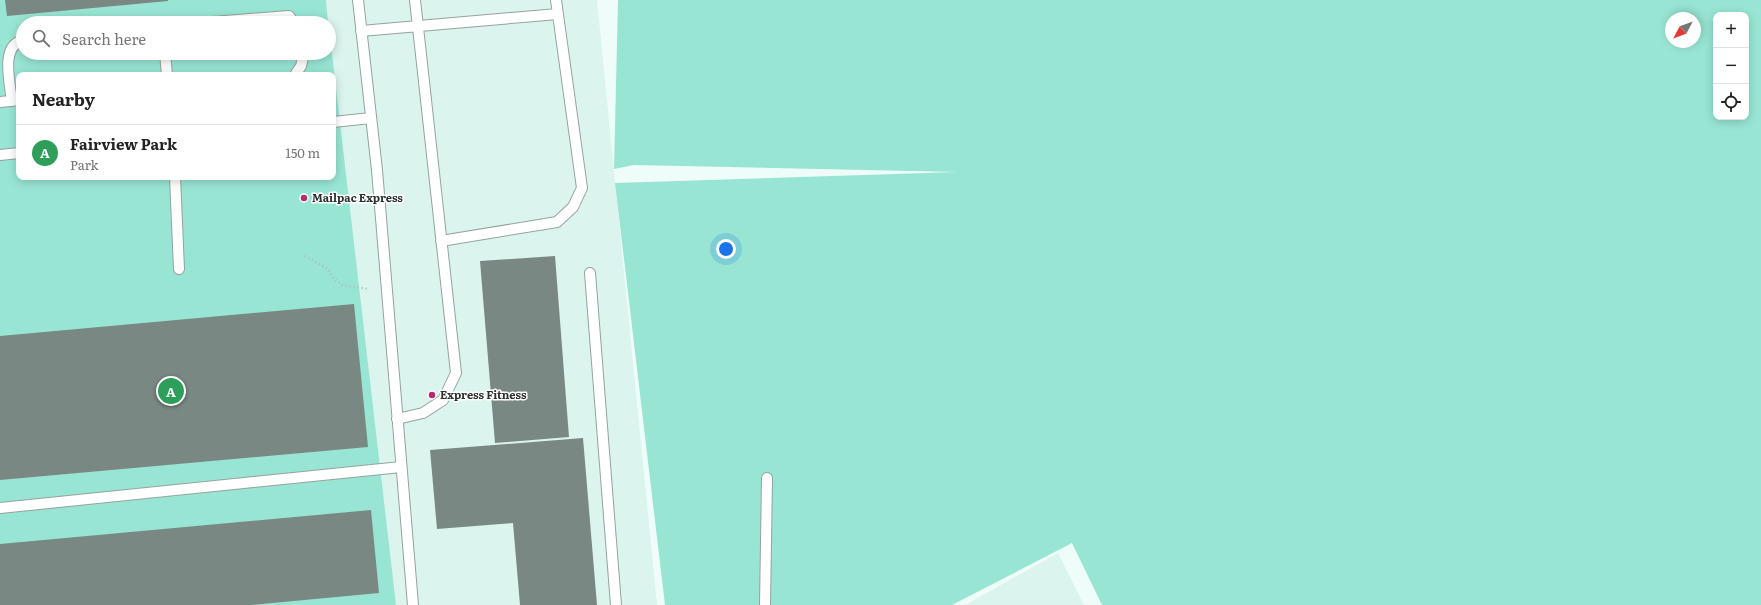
<!DOCTYPE html>
<html lang="en">
<head>
<meta charset="utf-8">
<style>
	:root { --surface:#fff; --page:#f6f6f6; --text:#222; --muted:#767676; --line:#e0e0e0; --accent:#d93025 }
	body { margin:0; font-family:Literata,serif; background:var(--page); color:var(--text) }
	.controls { position:absolute; right:12px; top:12px; display:grid; overflow:hidden; border-radius:8px; box-shadow:0 2px 10px #0003 }
	.controls button { width:36px; height:36px; display:grid; place-items:center; padding:0; border:0; border-bottom:1px solid var(--line); background:var(--surface); color:var(--text); font:20px sans-serif }
	.compass { position:absolute; left:1665px; top:12px; width:36px; height:36px; border-radius:50%; background:var(--surface); box-shadow:0 2px 10px #0003; rotate:229deg }
	.you { position:absolute; left:726px; top:249px; width:14px; height:14px; margin:-10px; border:3px solid #fff; border-radius:50%; background:#1a73e8; box-shadow:0 0 0 6px #1a73e833 }
	.badge { display:grid; place-items:center; width:26px; height:26px; border-radius:50%; background:var(--accent); color:#fff; font-size:13px; font-weight:700 }
	.pin { position:absolute; translate:-50% -50%; border:2px solid #fff; box-shadow:0 1px 4px #0006 }
	.list { margin:0; padding:0; list-style:none }
	h2 { display:flex; justify-content:space-between; align-items:center; height:52px; margin:0; padding:0 16px; font-size:17px }
	h2 small { font-size:13px; font-weight:400; color:var(--muted) }
	.list li { display:grid; grid-template-columns:26px 1fr auto; gap:12px; align-items:center; box-sizing:border-box; height:56px; padding:0 16px; border-top:1px solid var(--line) }
	.list b { display:block; font-size:15px; white-space:nowrap }
	.list p { margin:0; font-size:13px; white-space:nowrap; color:var(--muted) }
	.list em { font-size:13px; font-style:normal; color:var(--muted) }
	.icon { flex:none; width:22px; height:22px; fill:none; stroke:currentColor; stroke-width:2; stroke-linecap:round; stroke-linejoin:round }
	.map { position:relative; flex:none; width:1761px; height:605px; overflow:hidden }
	.search { position:absolute; background:var(--surface); box-shadow:0 2px 10px #0003; left:16px; top:16px; width:320px; height:44px; display:flex; align-items:center; gap:10px; box-sizing:border-box; padding:0 14px; border-radius:22px; color:var(--muted); font-size:15px }
	.panel { position:absolute; background:var(--surface); box-shadow:0 2px 10px #0003; left:16px; top:72px; width:320px; height:108px; border-radius:8px }
	.map>svg:first-child { display:block }
	.built { fill:#dbf4ed; fill-rule:evenodd }
	.green { fill:#98e5d3; fill-rule:evenodd }
	.building { fill:#7a8884 }
	.lines { fill:none; stroke-linecap:round; stroke-linejoin:round }
	.service-casing { stroke:#95a39f; stroke-width:12 }
	.path { stroke:#afbbb8; stroke-width:2.5; stroke-dasharray:1 3; stroke-linecap:butt }
	.service { stroke:#fff; stroke-width:10 }
	.poi-dot { fill:#b52c69; stroke:#fff; stroke-width:1.5 }
	.labels { text-anchor:middle; stroke-width:3; stroke-linejoin:round; paint-order:stroke }
	.poi-label { font-size:11px; font-weight:bold; fill:#2a302f; stroke:#fff; text-anchor:start }
</style>
</head>
<body>
<div class="map">
<svg width="1761" height="605" viewBox="0 0 1761 605">
	<rect width="100%" height="100%" fill="#eefdf9"/>
	<path class="built" d="M0 0H597L657 605H0ZM23 23H329V53H23ZM19 75H333V177H19Z
		M1058 553 1084 605H965Z"/>
	<path class="green" d="M0 0H326L328 23H23V53H329V28L396 605H0ZM19 75H333V177H19Z
		M618 0H1761V605H1102L1072 543 952 605H665L615 183 957 172 634 165 614 169ZM1716 15H1746V117H1716ZM1671 18H1695V42H1671Z"/>
	<path class="building" d="M5 0H168V1L7 16Z
		M555 256 569 437 495 443 480 261Z
		M354 304 368 447 0 480V336Z
		M583 438 597 605H520L513 523 437 529 430 450Z
		M371 510 379 593 251 605H0V544Z"/>
	<g class="lines">
		<defs>
			<path id="service" d="M358 0 377 170 413 605
				M200 23 289 16 294 23
				M361 31 558 14
				M165 53 167 75
				M295 75 301 66 304 53
				M12 101C10 84 0 44 23 41
				M0 102 19 100
				M333 122 371 118
				M0 155 19 153
				M175 177 179 269
				M441 241 557 222 573 207 582 188 556 0
				M590 273 616 605
				M397 419 423 413 443 400 456 373 415 0
				M0 508 401 467
				M765 605 767 478"/>
		</defs>
		<use href="#service" class="service-casing"/>
		<path class="path" d="M305 256 328 269 332 277 342 285 368 289"/>
		<use href="#service" class="service"/>
	</g>
	<g class="poi-dot">
		<circle cx="304" cy="198" r="4"/>
		<circle cx="432" cy="395" r="4"/>
	</g>
	<g class="labels">
		<g class="poi-label">
			<text x="312" y="202">Mailpac Express</text>
			<text x="440" y="399">Express Fitness</text>
		</g>
	</g>
</svg>
<div class="controls">
<button>+</button>
<button>−</button>
<button><svg class="icon" aria-label="locate" viewBox="0 0 24 24"><circle cx="12" cy="12" r="6"/><path d="M12 2v4M12 18v4M2 12h4M18 12h4"/></svg></button>
</div>
<svg class="compass" viewBox="-18 -18 36 36"><path d="M0-13l5 13h-10z" fill="#e53935"/><path d="M0 13l5-13h-10z" fill="#767676"/></svg>
<div class="you"></div>
<div class="pin badge" style="left:171px;top:391px;background:#2e9e5b">A</div>
<div class="search"><svg class="icon" aria-label="search" viewBox="0 0 24 24"><circle cx="10" cy="10" r="6"/><path d="M15 15l6 6"/></svg>Search here</div>
<section class="panel">
<h2>Nearby<small></small></h2>
<ul class="list">
<li><span class="badge" style="background:#2e9e5b">A</span><div><b>Fairview Park</b><p>Park</p></div><em>150 m</em></li>
</ul>
</section>
</div>
</body>
</html>
